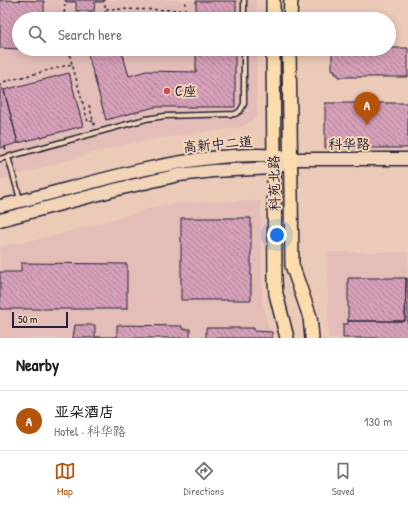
<!DOCTYPE html>
<html lang="en">
<head>
<meta charset="utf-8">
<style>
	:root { --surface:#fff; --page:#f2f2f2; --text:#222; --muted:#767676; --line:#e0e0e0; --accent:#b45309 }
	body { margin:0; font-family:"Patrick Hand","LXGW WenKai TC",sans-serif; background:var(--page); color:var(--text) }
	.scale { position:absolute; left:12px; bottom:10px; width:56px; box-sizing:border-box; padding-left:4px; border:2px solid #22223b; border-top:0; font-size:11px; line-height:14px; white-space:nowrap; color:#22223b; -webkit-text-stroke:3px #f2d4b8; paint-order:stroke }
	.you { position:absolute; left:277px; top:235px; width:14px; height:14px; margin:-10px; border:3px solid #fff; border-radius:50%; background:#1a73e8; box-shadow:0 0 0 6px #1a73e833 }
	.badge { display:grid; place-items:center; width:26px; height:26px; border-radius:50%; background:var(--accent); color:#fff; font-size:13px; font-weight:700 }
	.pin { position:absolute; translate:-50% -33px; filter:drop-shadow(0 1px 2px #0008) }
	.pin::after { content:''; position:absolute; top:21px; width:14px; height:12px; background:inherit; clip-path:polygon(0 0,100% 0,50% 100%) }
	.list { margin:0; padding:0; list-style:none }
	h2 { display:flex; justify-content:space-between; align-items:center; height:52px; margin:0; padding:0 16px; font-size:17px }
	h2 small { font-size:13px; font-weight:400; color:var(--muted) }
	.list li { display:grid; grid-template-columns:26px 1fr auto; gap:12px; align-items:center; box-sizing:border-box; height:60px; padding:0 16px; border-top:1px solid var(--line) }
	.list b { display:block; font-size:15px; white-space:nowrap }
	.list p { margin:0; font-size:13px; white-space:nowrap; color:var(--muted) }
	.list em { font-size:13px; font-style:normal; color:var(--muted) }
	.icon { flex:none; width:22px; height:22px; fill:none; stroke:currentColor; stroke-width:2; stroke-linecap:round; stroke-linejoin:round }
	.map { position:relative; flex:none; width:408px; height:338px; overflow:hidden }
	.search { position:absolute; background:var(--surface); box-shadow:0 2px 10px #0003; left:12px; right:12px; top:12px; height:44px; display:flex; align-items:center; gap:10px; box-sizing:border-box; padding:0 14px; border-radius:22px; color:var(--muted); font-size:15px }
	.sheet { height:112px; background:var(--surface) }
	nav { display:flex; justify-content:space-around; align-items:center; box-sizing:border-box; height:56px; border-top:1px solid var(--line); background:var(--surface); font-size:11px; color:var(--muted) }
	nav a { display:grid; justify-items:center; gap:2px }
	nav .on { color:var(--accent) }
	.map>svg:first-child { display:block }
	.built { fill:#e5bdb8 }
	.building { fill:url(#building-back-hatch); stroke:#22223b }
	.lines { fill:none; stroke-linecap:round; stroke-linejoin:round }
	.lane-casing { stroke:#22223b; stroke-width:7 }
	.secondary-casing { stroke:#22223b; stroke-width:15 }
	.primary-casing { stroke:#22223b; stroke-width:16 }
	.path { stroke:#22223b; stroke-width:1.5; stroke-dasharray:3 3; stroke-linecap:butt }
	.lane { stroke:#f2d4b8; stroke-width:4 }
	.secondary { stroke:#f2d4b8; stroke-width:12 }
	.primary { stroke:#fcdcac; stroke-width:13 }
	.poi-dot { fill:#d1495b; stroke:#f2d4b8; stroke-width:1.5 }
	.labels { text-anchor:middle; stroke-width:4; stroke-linejoin:round; paint-order:stroke }
	.poi-label { font-size:14px; fill:#22223b; stroke:#f2d4b8; text-anchor:start }
	.street-label { font-size:14px; fill:#22223b; stroke:#f2d4b8 }
</style>
</head>
<body>
<div class="map">
<svg width="408" height="338" viewBox="0 0 408 338">
	<defs>
		<pattern id="building-back-hatch" width="6" height="6" patternUnits="userSpaceOnUse"><rect width="6" height="6" fill="#d6a0b8"/><path d="M-1 5l2 2M0 0l6 6M5-1l2 2" fill="none" stroke="#ad8297"/></pattern>
	</defs>
	<rect width="100%" height="100%" fill="#eccab8"/>
	<filter id="ink" filterUnits="userSpaceOnUse"><feTurbulence type="fractalNoise" baseFrequency=".025" numOctaves="2"/><feDisplacementMap in="SourceGraphic" scale="8" xChannelSelector="R" yChannelSelector="G"/><feConvolveMatrix kernelMatrix="1 2 1 2 8 2 1 2 1" color-interpolation-filters="sRGB"/></filter>
	<g filter="url(#ink)">
		<path class="built" d="M0 0H256V19H19V49H257V117L242 127 145 140 92 153 0 180Z
			M261 201 262 300 268 326 274 338H0V247L61 234 162 205 195 202Z
			M328 252H408V338H328Z"/>
		<path class="building" d="M0 0 44 1V19H19V49L0 48Z
			M66 0H104V2H95L94 11H76V2H66Z
			M196 1H236V19H196Z
			M389 48H408V77H338V74H335V70H332V49Z
			M93 49H121L129 76 146 71 196 72V49H235V107H155L106 120 87 51Z
			M69 73 83 126 18 143 4 90Z
			M0 87 4 90 18 143 0 148Z
			M325 103H408V148H325Z
			M181 218H251V300H181Z
			M21 263 127 264V309H0V272H21Z
			M348 278H406L405 321H348Z
			M406 278 408 279V338H343V324H348V321H405Z
			M75 325H95V337H117V325L182 326V329H190V338H206V328H254V331L272 332V338H73Z"/>
		<g class="lines">
			<defs>
				<path id="lane" d="M244 0V19
					M8 157 20 199
					M0 159 146 119 165 116 235 114 240 111 244 104V49"/>
				<path id="secondary" d="M0 206C73 189 145 164 220 157 244 155 267 153 290 159H408
					M0 220 118 189 179 175 213 171 274 168 282 164"/>
				<path id="primary" d="M273 19V0
					M290 19 291 0
					M273 49 275 281 276 294 287 338
					M289 49 292 265 310 317 312 338"/>
			</defs>
			<use href="#lane" class="lane-casing"/>
			<use href="#secondary" class="secondary-casing"/>
			<use href="#primary" class="primary-casing"/>
			<path class="path" d="M106 9 185 10V0
				M64 19 65 0
				M105 19V0
				M68 49 88 122 93 121
				M0 86 3 82 72 64
				M89 105 95 128
				M5 147 6 151"/>
			<use href="#lane" class="lane"/>
			<use href="#secondary" class="secondary"/>
			<use href="#primary" class="primary"/>
		</g>
	</g>
	<circle class="poi-dot" cx="167" cy="91" r="4"/>
	<g class="labels">
		<g class="poi-label">
			<text x="175" y="96">C座</text>
		</g>
		<g class="street-label">
			<text transform="translate(218 144) rotate(-5)" y="5">高新中二道</text>
			<text x="349" y="149">科华路</text>
			<text transform="translate(274 183) rotate(-91)" y="5">科苑北路</text>
		</g>
	</g>
</svg>
<div class="scale">50 m</div>
<div class="you"></div>
<div class="pin badge" style="left:367px;top:125px">A</div>
<div class="search"><svg class="icon" aria-label="search" viewBox="0 0 24 24"><circle cx="10" cy="10" r="6"/><path d="M15 15l6 6"/></svg>Search here</div>
</div>
<section class="sheet">
<h2>Nearby<small></small></h2>
<ul class="list">
<li><span class="badge">A</span><div><b>亚朵酒店</b><p>Hotel · 科华路</p></div><em>130 m</em></li>
</ul>
</section>
<nav>
<a class="on"><svg class="icon" aria-label="map" viewBox="0 0 24 24"><path d="M3 6l6-2 6 2 6-2v14l-6 2-6-2-6 2zM9 4v14M15 6v14"/></svg>Map</a>
<a><svg class="icon" aria-label="directions" viewBox="0 0 24 24"><path d="M12 3l9 9-9 9-9-9zM9 14v-3h6M13 9l2 2-2 2"/></svg>Directions</a>
<a><svg class="icon" aria-label="saved" viewBox="0 0 24 24"><path d="M7 4h10v16l-5-4-5 4z"/></svg>Saved</a>
</nav>
</body>
</html>
